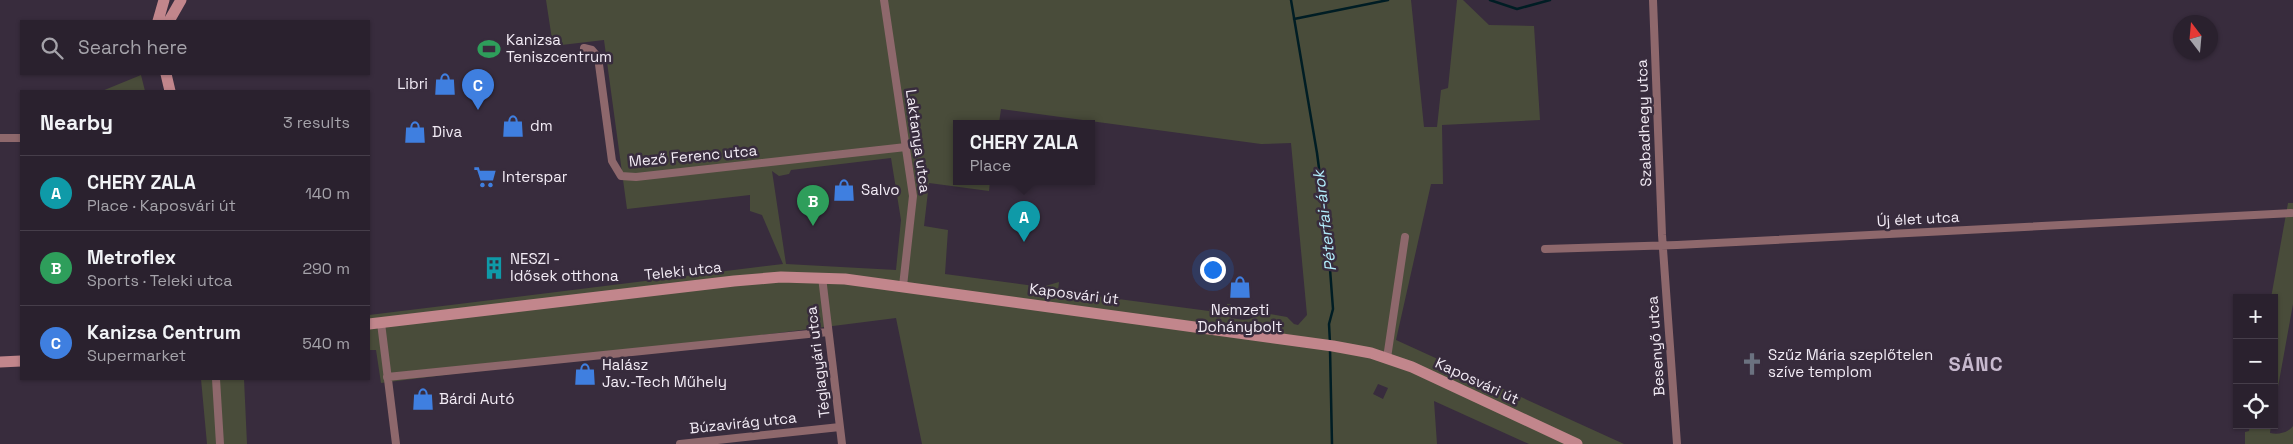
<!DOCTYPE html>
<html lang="en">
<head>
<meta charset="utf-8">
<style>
	:root { --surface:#2a212e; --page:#322936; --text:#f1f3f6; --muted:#a5a3aa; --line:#463e4a; --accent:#8c9099 }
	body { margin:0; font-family:"Space Grotesk",sans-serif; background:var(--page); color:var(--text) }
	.controls { position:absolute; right:15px; bottom:15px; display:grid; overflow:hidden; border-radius:0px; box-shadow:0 1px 4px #0004 }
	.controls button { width:45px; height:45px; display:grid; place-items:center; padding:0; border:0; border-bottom:1px solid var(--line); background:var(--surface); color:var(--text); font:25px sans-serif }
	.compass { position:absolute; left:2173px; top:15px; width:45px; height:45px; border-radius:50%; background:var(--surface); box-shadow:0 1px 4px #0004; rotate:344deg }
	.you { position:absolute; left:1212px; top:269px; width:18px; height:18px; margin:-12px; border:4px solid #fff; border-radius:50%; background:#1a73e8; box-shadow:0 0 0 8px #1a73e833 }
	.badge { display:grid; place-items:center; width:32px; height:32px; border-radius:50%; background:var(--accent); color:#fff; font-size:16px; font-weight:700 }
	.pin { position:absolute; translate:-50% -41px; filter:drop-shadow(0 1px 2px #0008) }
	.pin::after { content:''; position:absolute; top:26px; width:18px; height:15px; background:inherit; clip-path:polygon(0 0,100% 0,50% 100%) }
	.popup { position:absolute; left:953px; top:120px; width:142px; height:65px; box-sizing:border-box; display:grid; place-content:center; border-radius:0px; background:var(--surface); filter:drop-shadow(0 1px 4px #0005); font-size:16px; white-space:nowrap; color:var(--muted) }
	.popup b { font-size:19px; color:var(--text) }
	.popup::after { content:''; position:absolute; left:50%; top:100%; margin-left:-10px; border:10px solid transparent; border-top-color:var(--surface) }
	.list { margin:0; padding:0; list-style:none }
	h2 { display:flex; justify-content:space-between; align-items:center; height:65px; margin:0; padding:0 20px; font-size:21px }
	h2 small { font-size:16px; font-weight:400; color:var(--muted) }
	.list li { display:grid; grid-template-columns:32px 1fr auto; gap:15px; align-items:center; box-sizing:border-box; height:75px; padding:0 20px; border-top:1px solid var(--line) }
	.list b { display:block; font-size:19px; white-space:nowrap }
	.list p { margin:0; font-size:16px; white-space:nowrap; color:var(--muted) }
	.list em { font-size:16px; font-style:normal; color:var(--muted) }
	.icon { flex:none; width:28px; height:28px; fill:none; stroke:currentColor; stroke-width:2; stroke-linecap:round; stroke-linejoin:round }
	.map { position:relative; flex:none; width:2293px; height:444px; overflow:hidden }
	.search { position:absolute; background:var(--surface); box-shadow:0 1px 4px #0004; left:20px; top:20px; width:350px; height:55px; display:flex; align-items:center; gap:12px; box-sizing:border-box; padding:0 18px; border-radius:0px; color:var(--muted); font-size:19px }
	.panel { position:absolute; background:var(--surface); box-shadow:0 1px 4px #0004; left:20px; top:90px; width:350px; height:290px; border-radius:0px }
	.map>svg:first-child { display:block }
	.green { fill:#494c3a; fill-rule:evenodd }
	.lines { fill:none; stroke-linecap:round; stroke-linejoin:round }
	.stream { stroke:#001d24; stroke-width:2.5 }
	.street { stroke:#8e686c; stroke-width:8 }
	.secondary { stroke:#c2868c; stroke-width:11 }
	.labels { text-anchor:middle; stroke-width:5; stroke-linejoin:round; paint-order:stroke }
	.poi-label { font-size:15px; fill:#f2ebf5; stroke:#382c3d; text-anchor:start }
	.street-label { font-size:15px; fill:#f2ebf5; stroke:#382c3d }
	.water-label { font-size:16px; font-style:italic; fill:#b2edfc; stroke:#382c3d }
	.district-label { font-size:20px; font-weight:bold; letter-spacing:1px; fill:#c7b9ce; stroke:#382c3d }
</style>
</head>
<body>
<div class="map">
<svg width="2293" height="444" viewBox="0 0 2293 444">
	<rect width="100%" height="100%" fill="#382c3d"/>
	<path class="green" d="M546 0H1411L1424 127H1437L1441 90 1448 88 1457 0H1463L1489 25 1534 26 1540 120 1442 125 1443 184H1431L1396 340 1624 444H1529L1434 401 1437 444H922L896 318 381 383 376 350H369V315L783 264 762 215 750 211V195L627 209 604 40 553 46ZM1001 109 1261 144 1291 143 1307 315 1298 325 1294 324 1287 317 1258 312C1253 322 1241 320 1231 318V304H1227L1226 311 1210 308 1209 311 1058 291 1059 282 1042 287 945 274 948 230 924 226 929 183 989 191 990 181H956V123H999ZM891 158 901 220 896 270 786 264 772 171 779 176 789 174 791 170ZM1378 384 1388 388 1383 399 1373 394Z
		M141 75 145 91H102Z
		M2288 203H2293V304L2274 409V298H2271Z
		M201 379H244L247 444H207Z
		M2250 425H2271L2270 433C2278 435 2288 433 2293 426V444H2245V432L2249 431Z"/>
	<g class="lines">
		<path class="stream" d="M1291 0 1317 153 1327 229 1333 309 1329 324 1330 343
			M1490 0 1517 9 1550 0
			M1294 19 1388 0
			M1330 348 1332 444"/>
		<path class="street" d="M884 0 913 196 903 286
			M1653 0 1662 235 1677 444
			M584 48 592 50 598 57 612 161 621 176 636 177 906 147
			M0 138H21
			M1545 249 1677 245 2291 213
			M822 277 842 444
			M381 323 396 444
			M1387 358 1405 237
			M387 377 828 332
			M216 379 220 444
			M680 444 840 427"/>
		<path class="secondary" d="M158 21 164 0
			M169 21 181 0
			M166 74 170 91
			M369 324 734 281 781 277 845 279 1333 346 1371 353 1412 367 1577 444
			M0 362 21 361"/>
	</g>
	<defs>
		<symbol id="stadium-bare" viewBox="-9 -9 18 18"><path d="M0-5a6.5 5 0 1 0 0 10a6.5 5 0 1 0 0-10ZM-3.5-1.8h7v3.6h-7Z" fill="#2e9e5b" stroke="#382c3d" stroke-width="2.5" paint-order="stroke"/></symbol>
		<symbol id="shop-bare" viewBox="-9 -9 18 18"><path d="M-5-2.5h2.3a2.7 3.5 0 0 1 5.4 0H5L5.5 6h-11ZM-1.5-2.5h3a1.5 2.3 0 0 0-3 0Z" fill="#3f7fe0" stroke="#382c3d" stroke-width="2.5" paint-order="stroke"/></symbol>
		<symbol id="supermarket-bare" viewBox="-9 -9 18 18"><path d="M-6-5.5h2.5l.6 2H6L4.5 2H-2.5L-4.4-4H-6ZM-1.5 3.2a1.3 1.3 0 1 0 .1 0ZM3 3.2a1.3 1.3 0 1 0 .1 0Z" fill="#3f7fe0" stroke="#382c3d" stroke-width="2.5" paint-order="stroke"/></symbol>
		<symbol id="building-bare" viewBox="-9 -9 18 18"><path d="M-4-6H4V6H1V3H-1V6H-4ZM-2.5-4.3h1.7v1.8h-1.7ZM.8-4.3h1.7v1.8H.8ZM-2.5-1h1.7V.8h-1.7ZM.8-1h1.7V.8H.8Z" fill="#0f9aa8" stroke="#382c3d" stroke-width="2.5" paint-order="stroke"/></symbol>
		<symbol id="church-bare" viewBox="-9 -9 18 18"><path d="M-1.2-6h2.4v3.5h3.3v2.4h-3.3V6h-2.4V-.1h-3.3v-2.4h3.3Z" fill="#6b7280" stroke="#382c3d" stroke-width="2.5" paint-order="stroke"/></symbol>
	</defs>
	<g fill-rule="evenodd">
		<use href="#stadium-bare" x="473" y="33" width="32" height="32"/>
		<use href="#shop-bare" x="429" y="68" width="32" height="32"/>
		<use href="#shop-bare" x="497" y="110" width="32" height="32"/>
		<use href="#shop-bare" x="399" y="116" width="32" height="32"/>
		<use href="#supermarket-bare" x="469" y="161" width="32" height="32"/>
		<use href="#shop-bare" x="828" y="174" width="32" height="32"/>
		<use href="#building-bare" x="478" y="252" width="32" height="32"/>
		<use href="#shop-bare" x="1224" y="271" width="32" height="32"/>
		<use href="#church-bare" x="1736" y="348" width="32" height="32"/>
		<use href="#shop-bare" x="569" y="358" width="32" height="32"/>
		<use href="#shop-bare" x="407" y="383" width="32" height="32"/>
	</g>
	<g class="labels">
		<g class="poi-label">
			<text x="506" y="45">Kanizsa<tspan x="506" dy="17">Teniszcentrum</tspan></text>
			<text x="428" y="89" text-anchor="end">Libri</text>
			<text x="530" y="131">dm</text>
			<text x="432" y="137">Diva</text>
			<text x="502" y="182">Interspar</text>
			<text x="861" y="195">Salvo</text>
			<text x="510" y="264">NESZI -<tspan x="510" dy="17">Idősek otthona</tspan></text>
			<text x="1240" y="315" text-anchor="middle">Nemzeti<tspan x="1240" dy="17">Dohánybolt</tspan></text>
			<text x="1768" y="360">Szűz Mária szeplőtelen<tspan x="1768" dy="17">szíve templom</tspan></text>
			<text x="602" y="370">Halász<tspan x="602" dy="17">Jav.-Tech Műhely</tspan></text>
			<text x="439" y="404">Bárdi Autó</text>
		</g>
		<g class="street-label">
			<text transform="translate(1644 123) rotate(-92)" y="5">Szabadhegy utca</text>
			<text transform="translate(918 141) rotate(82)" y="5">Laktanya utca</text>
			<text transform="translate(693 156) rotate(-5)" y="5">Mező Ferenc utca</text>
			<text transform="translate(1918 219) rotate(-3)" y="5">Új élet utca</text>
			<text transform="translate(683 271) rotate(-6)" y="5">Teleki utca</text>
			<text transform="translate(1074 294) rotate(7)" y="5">Kaposvári út</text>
			<text transform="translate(1656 346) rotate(-94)" y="5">Besenyő utca</text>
			<text transform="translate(818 362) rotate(-97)" y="5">Téglagyári utca</text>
			<text transform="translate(1477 381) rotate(25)" y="5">Kaposvári út</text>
			<text transform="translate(743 423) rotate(-6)" y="5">Búzavirág utca</text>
		</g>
		<g class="water-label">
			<text transform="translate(1324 221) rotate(-97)" y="6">Péterfai-árok</text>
		</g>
		<g class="district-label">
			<text x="1976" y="371">SÁNC</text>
		</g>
	</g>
</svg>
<div class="controls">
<button>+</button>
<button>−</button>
<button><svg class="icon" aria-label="locate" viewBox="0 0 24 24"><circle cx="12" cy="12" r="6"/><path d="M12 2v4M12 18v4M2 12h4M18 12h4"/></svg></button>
</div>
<svg class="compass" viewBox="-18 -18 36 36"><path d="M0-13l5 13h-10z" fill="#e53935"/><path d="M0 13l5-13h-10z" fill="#a5a3aa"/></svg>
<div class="you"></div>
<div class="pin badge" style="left:1024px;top:242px;background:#0f9aa8">A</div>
<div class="popup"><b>CHERY ZALA</b>Place</div>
<div class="pin badge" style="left:813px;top:226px;background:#2e9e5b">B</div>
<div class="pin badge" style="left:478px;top:110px;background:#3f7fe0">C</div>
<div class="search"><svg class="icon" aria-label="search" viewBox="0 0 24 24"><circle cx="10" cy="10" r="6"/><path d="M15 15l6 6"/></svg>Search here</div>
<section class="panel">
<h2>Nearby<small>3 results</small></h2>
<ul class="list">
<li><span class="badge" style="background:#0f9aa8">A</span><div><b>CHERY ZALA</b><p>Place · Kaposvári út</p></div><em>140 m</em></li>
<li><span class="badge" style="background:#2e9e5b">B</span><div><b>Metroflex</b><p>Sports · Teleki utca</p></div><em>290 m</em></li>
<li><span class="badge" style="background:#3f7fe0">C</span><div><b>Kanizsa Centrum</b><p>Supermarket</p></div><em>540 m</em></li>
</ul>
</section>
</div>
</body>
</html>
